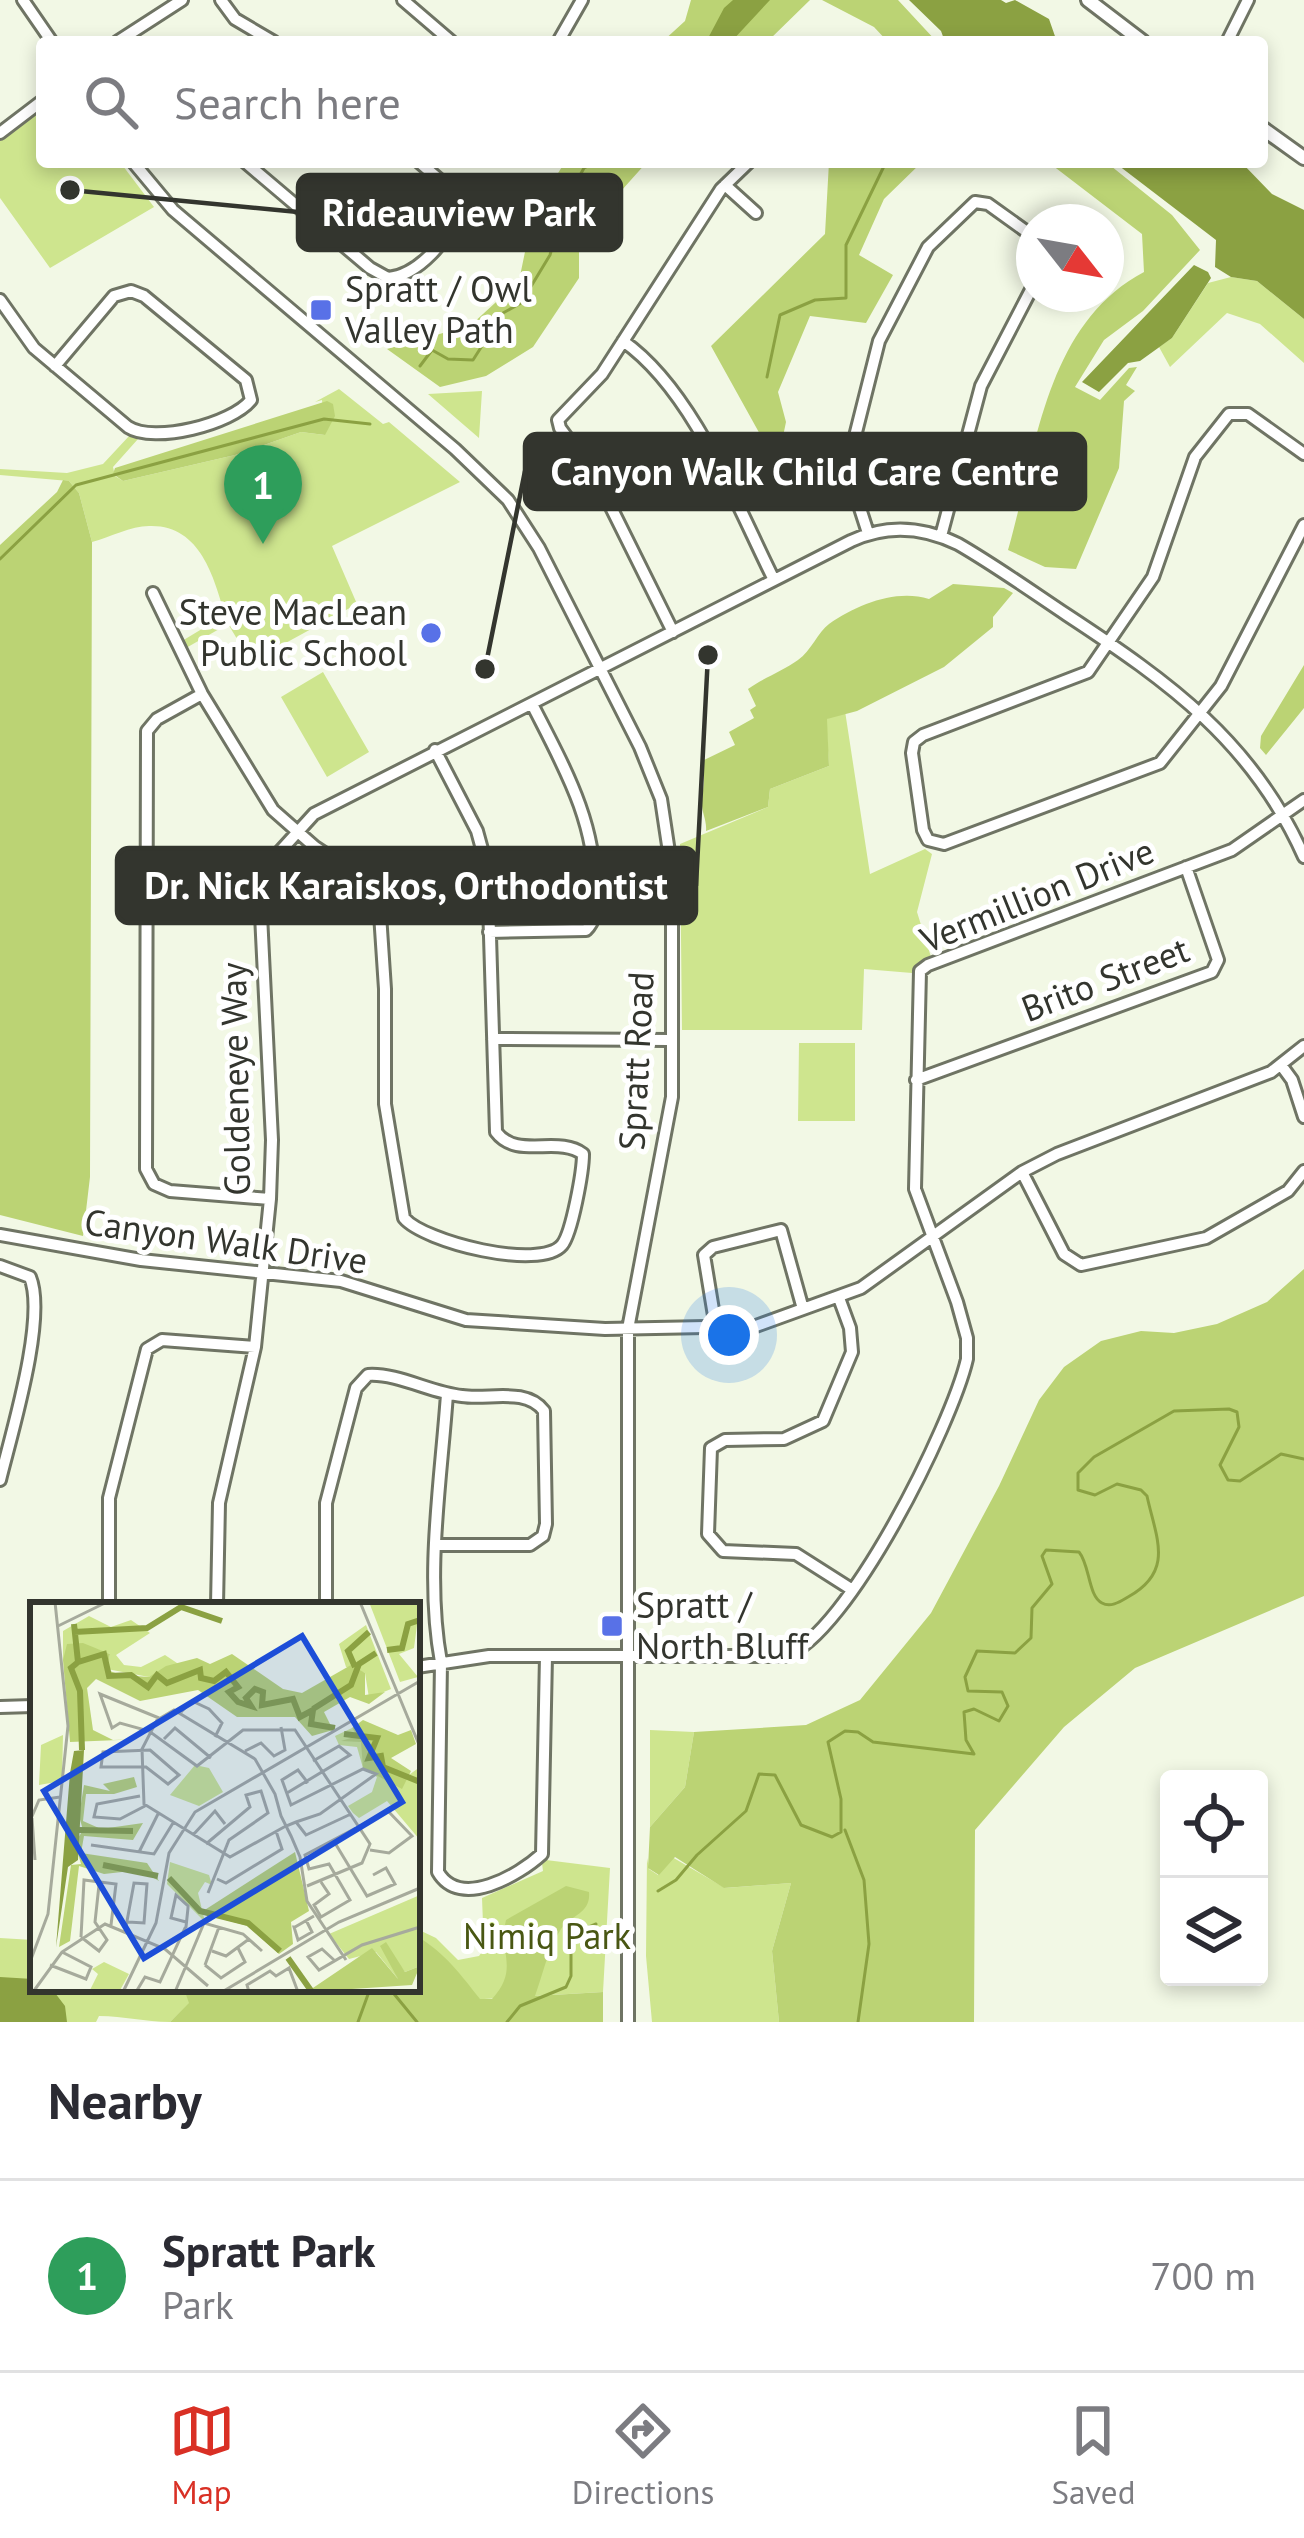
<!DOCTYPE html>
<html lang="en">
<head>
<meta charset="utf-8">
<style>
	:root { --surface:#fff; --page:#f2f2f3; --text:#2b2b33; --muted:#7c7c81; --line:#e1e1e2; --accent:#d93025 }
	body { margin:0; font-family:"PT Sans",sans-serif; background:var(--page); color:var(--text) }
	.controls { position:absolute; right:36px; bottom:36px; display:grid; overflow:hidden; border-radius:12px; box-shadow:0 6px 18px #0003 }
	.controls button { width:108px; height:108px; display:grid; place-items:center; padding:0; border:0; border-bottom:3px solid var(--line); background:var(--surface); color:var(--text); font:60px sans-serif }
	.compass { position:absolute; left:1016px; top:204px; width:108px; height:108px; border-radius:50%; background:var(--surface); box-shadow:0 6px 18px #0003; rotate:121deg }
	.you { position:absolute; left:729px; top:1335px; width:42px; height:42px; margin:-30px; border:9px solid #fff; border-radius:50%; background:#1a73e8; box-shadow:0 0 0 18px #1a73e833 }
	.badge { display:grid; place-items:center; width:78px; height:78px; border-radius:50%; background:var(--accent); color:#fff; font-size:39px; font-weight:700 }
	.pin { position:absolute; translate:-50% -99px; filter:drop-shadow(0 3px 6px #0008) }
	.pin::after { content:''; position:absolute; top:63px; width:42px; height:36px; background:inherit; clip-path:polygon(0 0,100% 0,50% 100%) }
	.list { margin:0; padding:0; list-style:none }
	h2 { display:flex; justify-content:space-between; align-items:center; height:156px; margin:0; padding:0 48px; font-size:51px }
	h2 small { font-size:39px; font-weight:400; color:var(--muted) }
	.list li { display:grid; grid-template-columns:78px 1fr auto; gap:36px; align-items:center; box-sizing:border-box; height:192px; padding:0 48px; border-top:3px solid var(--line) }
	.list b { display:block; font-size:45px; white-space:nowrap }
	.list p { margin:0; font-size:39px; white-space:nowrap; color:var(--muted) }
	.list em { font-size:39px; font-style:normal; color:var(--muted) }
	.icon { flex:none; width:66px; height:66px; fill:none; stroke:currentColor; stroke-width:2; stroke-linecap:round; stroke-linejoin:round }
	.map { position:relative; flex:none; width:1304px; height:2022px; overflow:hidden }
	.search { position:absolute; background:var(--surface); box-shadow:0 6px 18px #0003; left:36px; right:36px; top:36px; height:132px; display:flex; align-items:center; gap:30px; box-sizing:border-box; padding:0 42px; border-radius:12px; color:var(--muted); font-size:45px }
	.sheet { height:348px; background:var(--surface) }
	nav { display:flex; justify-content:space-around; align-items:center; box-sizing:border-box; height:168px; border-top:3px solid var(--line); background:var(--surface); font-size:33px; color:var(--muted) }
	nav a { display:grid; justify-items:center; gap:6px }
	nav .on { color:var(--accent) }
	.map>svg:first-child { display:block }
	.green { fill:#cee58e }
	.forest { fill:#bbd374 }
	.water { fill:#8ba142 }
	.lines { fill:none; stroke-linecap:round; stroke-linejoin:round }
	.stream { stroke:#8ba142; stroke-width:3 }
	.minor-casing { stroke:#6f7464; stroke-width:16 }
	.major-casing { stroke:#6f7464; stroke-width:18 }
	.minor { stroke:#fff; stroke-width:10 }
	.major { stroke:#fff; stroke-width:12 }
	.poi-dot { fill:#5871e7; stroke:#fff; stroke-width:4.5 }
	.labels { text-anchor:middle; stroke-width:10; stroke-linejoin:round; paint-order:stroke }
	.poi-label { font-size:36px; fill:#33352e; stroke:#fff; text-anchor:start }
	.street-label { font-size:36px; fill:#33352e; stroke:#fff }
	.park-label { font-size:36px; fill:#495713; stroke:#fff }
	.inset-river { fill:none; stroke:#8ba142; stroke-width:6 }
	.inset-road { fill:none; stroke:#a6aa9c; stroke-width:3 }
	.view { fill:#1d4ed8; fill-opacity:0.15; stroke:#1d4ed8; stroke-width:6 }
	.inset-edge { fill:none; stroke:#33352e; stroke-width:6 }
	.leader { fill:none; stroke:#33352e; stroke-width:4.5 }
	.callout-dot { fill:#33352e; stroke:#fff; stroke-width:4.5 }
	.callout { fill:#33352e; stroke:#33352e; stroke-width:4.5 }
	.callout-label { font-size:39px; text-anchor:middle; font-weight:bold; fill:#fff }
</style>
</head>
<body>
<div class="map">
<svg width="1304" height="2022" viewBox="0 0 1304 2022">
	<rect width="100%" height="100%" fill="#f2f8e5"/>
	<path class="green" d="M42 110V162H120L154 207 50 268 0 198V141Z
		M1231 277 1257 281 1304 319V363L1260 324 1227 313 1170 367 1159 347 1172 338 1208 283Z
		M339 389 383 424 389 422 460 482 332 546 357 604 251 662 228 624 186 648 182 641 225 615C214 577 200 524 149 526 131 526 110 537 92 542L79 493 69 481 0 475V469L67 473 103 464 130 435 138 439 113 467 115 476 123 481 235 455 301 432 325 435 322 400 315 402Z
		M482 391 479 438 428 394Z
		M323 672 369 752 327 777 281 697Z
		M845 711 870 874 925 849 932 854 917 912 931 957 919 963 912 973 864 969 862 1030H682L680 844 768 807 770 789 829 766 826 719Z
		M799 1043H855V1121H798Z
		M650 1730 694 1732 685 1787 650 1827Z
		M672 1857 725 1888 791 1883 772 1951 779 2022H652L646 1956 647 1858 649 1869 658 1875Z
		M546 1860 610 1868 603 1992 416 2003 194 1999 170 2022C145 2022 124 2016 99 2016L96 2022H0V1938L33 1940V1989H417V1929L436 1938 458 1960 479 1956 484 1949 482 1898 543 1871 542 1863Z"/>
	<path class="forest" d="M691 0H810L767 42H662L685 21Z
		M822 0H898L937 42H888L874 27Z
		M565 162H647L579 238V278L533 347 486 376 440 387 387 349 471 325 519 281 533 213Z
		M829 162H922L884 199 859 255 893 275 866 323 810 316 778 392 786 422 777 465 711 346 825 234Z
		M1048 162H1106L1172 215 1200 250 1143 311 1104 340 1075 387 1100 400 1129 368 1137 367 1126 385 1135 391 1124 401 1119 468 1076 569 1045 567 1008 550C1036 453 1044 325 1144 272L1142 234Z
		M327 401 333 404 335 416 325 435 301 432 235 455 123 481 113 474 115 468Z
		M63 480 69 481 79 493 92 542 90 1177 83 1236 0 1215V545L57 492Z
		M953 584 1004 588 1013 593 993 617V627L944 667 857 711 827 719 829 766 770 789 768 807 706 831C707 819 701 812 702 801 703 787 706 776 702 761L735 745 729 732 754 718 750 710 756 706 748 689C763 678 783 671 798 660 811 651 818 632 829 624 858 604 896 589 929 599Z
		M1304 665V708L1266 755 1260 748 1261 736Z
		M1304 1269V1596L1135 1668 1064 1727 975 1830 974 2022H779L772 1951 791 1883 724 1888 675 1857 659 1875 648 1868 650 1827 685 1787 694 1732 806 1725 860 1700 931 1613 999 1486 1039 1400 1064 1367 1101 1341 1141 1331 1174 1333 1217 1324 1267 1302Z
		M566 1886 589 1892C591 1913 573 1914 561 1929 548 1948 543 1974 535 1996L603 1992V2022H170L189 2003 184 1989H417V1936C446 1954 461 1975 480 1999H492C520 1968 498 1954 506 1920Z"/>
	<path class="water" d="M733 0H770L731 42H706L724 8Z
		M909 0H1001L1006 3 1015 0 1049 19 1057 42H945L941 31Z
		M1114 162H1241L1272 194 1304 210V319L1257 281 1231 277 1215 267 1216 240Z
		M1194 265 1208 272 1211 278 1172 338 1140 361 1128 363 1099 392 1082 382Z
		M0 1977 33 1979V1989H52L65 2006 67 2022H0Z"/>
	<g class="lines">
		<path class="stream" d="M420 366 432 350 448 359 473 360 503 313 521 303 550 255 564 204 584 168 597 162
			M767 377 780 315 815 300 846 298V245L886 162
			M0 559 76 485 324 419 370 424
			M845 1830 864 1880 869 1944 858 2022
			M658 1891 676 1880 697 1855 746 1811 759 1774 775 1775 801 1825 832 1837 841 1832V1799L828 1742 845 1731 858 1732 873 1742 974 1754 966 1740 964 1712 974 1709 999 1721 1008 1706 1002 1692 968 1691 965 1677 977 1651 1015 1653 1031 1638 1032 1608 1052 1584 1042 1556 1046 1550 1079 1552C1090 1565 1088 1596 1102 1603 1111 1608 1121 1601 1128 1597 1175 1571 1156 1538 1147 1496L1141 1490 1117 1484 1095 1495 1078 1490V1473L1094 1457 1174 1411 1229 1409 1237 1412 1239 1427 1220 1465 1228 1480 1240 1481 1281 1454 1304 1459
			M390 1989 417 2022
			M358 2022 370 1989
			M507 2022 520 2006 566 1987 571 1976V1942L582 1930 596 1924"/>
		<defs>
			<path id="minor" d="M23 0 52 42
				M221 0 235 19 274 42
				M403 0 452 42
				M117 42 182 0
				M558 42 582 0
				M1227 42 1248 0
				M0 133 42 101
				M133 162 173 210 455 449 508 500 539 548 640 747 661 799 672 872V1097L628 1329V2022
				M245 162 370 268 388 278C420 275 447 239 461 212L456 194 419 162
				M725 185 756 213
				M0 300 34 348 128 427C154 444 232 424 251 400L246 380 144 296 131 291 114 296 55 366
				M623 341C693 390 736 504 774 580
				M1304 454 1248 414H1229L1195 457 1153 577 1088 672 923 735 914 742 912 753 923 830 928 840 944 844 1160 763 1221 686 1304 525
				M868 533 847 468 879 341 928 247 975 202 988 204 1034 237
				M941 536 981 386 1034 284
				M153 593 202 694 273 810 315 847 365 880 379 899 385 989V1104L404 1218C424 1242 540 1271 562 1245 572 1233 583 1171 583 1154 558 1135 517 1160 496 1132L488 871 477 831 435 750
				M673 632 595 475 560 428 558 420 602 374 721 189 749 162
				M202 694 157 719 147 731 146 1169 154 1184 170 1191 270 1199
				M489 932 586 930C596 920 595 910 595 896 597 823 564 767 532 704
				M493 1039 670 1040
				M1281 1065 1292 1080 1304 1117
				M916 1080 1212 972 1218 960 1186 867
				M1022 1172 1064 1254 1081 1265 1206 1238 1288 1191 1304 1171
				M0 1235 141 1260 341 1281 466 1320 605 1329 756 1326 861 1288 1022 1172 1057 1154 1271 1072 1304 1046
				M0 1266 30 1277C47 1318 11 1435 0 1480
				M839 1298 850 1328 852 1352 823 1421 784 1439 725 1440 711 1448 708 1534 723 1551 796 1554 851 1589
				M716 1328 704 1255 713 1247 781 1230 803 1309
				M447 1394C441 1481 425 1575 441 1662L438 1872C460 1910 519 1875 542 1854L546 1656
				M109 1605V1498L147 1349 162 1340 255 1347
				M217 1605 219 1503 255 1347 270 1199 272 1140 260 894 274 858 314 814 851 541C887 524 923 527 958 544 996 566 1031 591 1067 615 1169 682 1253 742 1304 857
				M326 1605V1503L356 1388 368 1375C398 1373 431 1393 462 1396 489 1400 526 1387 544 1411L546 1524 543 1536 530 1545H436
				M417 1667 489 1656H785C848 1635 952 1424 967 1359V1338L957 1302 915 1189 920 971 928 965 1232 850 1304 800
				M0 1707 33 1706"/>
			<path id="major" d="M1088 0 1143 42
				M1262 128 1304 158"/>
		</defs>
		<use href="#minor" class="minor-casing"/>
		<use href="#major" class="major-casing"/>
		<use href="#minor" class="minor"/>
		<use href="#major" class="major"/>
	</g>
	<g class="poi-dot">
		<rect x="309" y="298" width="24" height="24" rx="6"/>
		<circle cx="431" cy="633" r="12"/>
		<rect x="600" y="1614" width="24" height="24" rx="6"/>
	</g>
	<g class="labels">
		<g class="poi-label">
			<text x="345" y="302">Spratt / Owl<tspan x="345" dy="41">Valley Path</tspan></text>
			<text x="407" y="625" text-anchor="end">Steve MacLean<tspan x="407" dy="41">Public School</tspan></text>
			<text x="636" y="1618">Spratt /<tspan x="636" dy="41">North Bluff</tspan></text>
		</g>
		<g class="street-label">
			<text transform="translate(1037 895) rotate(-22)" y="13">Vermillion Drive</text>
			<text transform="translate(1105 979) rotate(-21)" y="13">Brito Street</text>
			<text transform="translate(636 1061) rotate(-87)" y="13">Spratt Road</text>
			<text transform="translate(235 1079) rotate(-91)" y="13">Goldeneye Way</text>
			<text transform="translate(226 1241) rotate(8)" y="13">Canyon Walk Drive</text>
		</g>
		<g class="park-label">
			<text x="547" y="1949">Nimiq Park</text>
		</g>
	</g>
	<g transform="translate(30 1602)">
		<rect width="390" height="390" fill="#f2f8e5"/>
		<path d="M339 0H390L384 46 369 52 388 75 370 80ZM59 14 81 25 101 18 120 31 86 53 94 63 111 65 135 53 150 63 119 75 77 67 80 52 66 47 33 58V29ZM336 23 361 87 339 96 335 71 316 65 309 42ZM322 126 362 185 390 165V238L357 199 329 216 323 211 318 204 342 190 347 175 333 166 327 145 309 143 305 134ZM33 133 32 179 9 183 11 143ZM165 163 179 166 193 190 169 204 140 193ZM140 260 179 273 182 283 175 280 168 291 175 320 137 282ZM390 293V364L375 370 354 344 368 377 346 350 319 357 299 332ZM74 360 99 372 89 390H59L68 372 62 367Z" fill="#cee58e"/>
		<path d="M53 41 80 52 77 68 91 73 119 75 136 64 167 56 180 62 202 52 253 87 272 91 321 63 335 71V93L355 90 339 102 320 95 294 110 303 128 282 134 265 115H207L168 88 110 99 66 77 57 86 63 128 83 138 113 137 40 140 33 58 37 42ZM333 118 368 133 381 128 386 142 361 156 381 169 372 187 333 166 331 140 311 139 327 134 322 126ZM104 175 107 185 84 192H56L53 219 71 227 113 221 103 238 54 234 51 251 117 261 129 279 110 268 74 272 49 264 40 339 29 345 41 263 51 262 45 241 53 228 49 214 54 183 80 189 73 182ZM265 250 279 309 261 320 263 342 249 352 218 324 170 311ZM356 340 375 370 390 364 382 383 277 390 342 346 368 377 350 344Z" fill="#bbd374"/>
		<path d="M54 148 48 258 38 265 26 345 40 171 44 149Z" fill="#8ba142"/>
		<path class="inset-river" d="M44 22 48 60 74 52 79 74 101 73 118 85 127 73 137 81 170 68 171 76 184 79 196 70 208 85 199 90 208 100 221 104 216 96 225 87 233 90 232 103 263 97 270 115 283 108 281 122 305 126M44 30 117 26 151 5 192 19M357 48 372 46 378 22 390 18M47 61 41 66 50 89 52 148M325 65 318 49 339 30M283 107 321 83 329 62 346 51M314 132 347 136 339 156 351 154 353 165 390 180M49 228 103 229M73 263 128 274M139 276 170 309 218 321 250 349M258 356 282 390"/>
		<path class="inset-road" d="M330 0 390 145M28 24 77 0M151 110 162 99 179 107 192 121 185 135M129 116 70 92 82 126 90 121 119 129 167 164 213 128H265L340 242 332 261 277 284M134 137 145 126 181 156M120 148 149 173 138 182 116 165H71L73 150ZM215 149 231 141 244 154 255 148 251 125M278 181 268 168 252 178 261 203 333 167 346 172 290 212 266 220 256 224 254 225 200 255 114 202 112 147 127 118 144 108 225 157 245 192 251 214 261 234 270 255 277 299 316 358M257 191 320 153 309 144 283 159M110 194 67 202 64 215 90 217 115 204M2 216 5 258M0 219 9 198 30 195M266 220 276 233 321 212M163 233 185 209 195 222M305 241 337 294 365 282 356 266 343 273M176 242 220 205 216 193 231 189 238 211 199 238 178 291M61 243 124 252 143 221M109 250 128 212M187 277 196 281 252 247 246 229M291 280 299 292 284 303 291 315 320 298 299 262 279 267 275 253 358 209 382 234 359 251 340 248M276 318 282 330 268 338 264 325H265L284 314M95 330 104 281 117 282 114 321 98 320M51 335 54 278 86 282 81 323M51 335 69 349 77 338 65 320 69 283M182 349 196 354 219 337M304 358 292 347 278 355 289 368 332 343 390 325M0 360 18 312 38 124 25 0M20 363 56 377 61 365 32 350M175 363 191 376 215 360 208 346M175 363 189 325M3 390 32 350 75 322 135 347 178 384M93 390 126 321 139 251 165 210 390 79M106 390 115 375 130 380 155 326 156 325 158 306V304L146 293 141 316 156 320M145 390 174 321 213 332 232 349M192 390 309 320 390 286M219 390 217 383 240 369 246 374 259 366 268 390"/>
		<path class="view" d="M272 34 372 200 114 356 14 189Z"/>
		<rect width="390" height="390" class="inset-edge"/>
	</g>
	<path class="leader" d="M70 190L298 212M485 669L525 471M708 655L696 886"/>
	<g class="callout-dot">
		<circle cx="70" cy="190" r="12"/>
		<circle cx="485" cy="669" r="12"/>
		<circle cx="708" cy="655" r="12"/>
	</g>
	<g class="callout">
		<rect x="298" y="175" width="323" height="75" rx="12"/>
		<rect x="525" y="434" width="560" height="75" rx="12"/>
		<rect x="117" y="848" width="579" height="75" rx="12"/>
	</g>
	<g class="callout-label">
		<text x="459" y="226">Rideauview Park</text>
		<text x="805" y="485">Canyon Walk Child Care Centre</text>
		<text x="406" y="899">Dr. Nick Karaiskos, Orthodontist</text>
	</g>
</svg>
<div class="controls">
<button><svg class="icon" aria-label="locate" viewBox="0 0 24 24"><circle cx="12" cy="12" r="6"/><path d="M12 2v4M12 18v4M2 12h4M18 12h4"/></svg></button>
<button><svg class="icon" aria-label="layers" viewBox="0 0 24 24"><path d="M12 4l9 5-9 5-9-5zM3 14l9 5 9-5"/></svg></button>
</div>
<svg class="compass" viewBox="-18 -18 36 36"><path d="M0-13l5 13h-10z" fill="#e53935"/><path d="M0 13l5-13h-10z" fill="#7c7c81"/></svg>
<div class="you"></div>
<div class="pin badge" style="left:263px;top:544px;background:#2e9e5b">1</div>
<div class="search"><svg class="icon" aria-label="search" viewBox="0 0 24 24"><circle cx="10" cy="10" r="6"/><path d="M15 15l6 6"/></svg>Search here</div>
</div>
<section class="sheet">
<h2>Nearby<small></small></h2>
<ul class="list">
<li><span class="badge" style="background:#2e9e5b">1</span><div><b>Spratt Park</b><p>Park</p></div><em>700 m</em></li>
</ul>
</section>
<nav>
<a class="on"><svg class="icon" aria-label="map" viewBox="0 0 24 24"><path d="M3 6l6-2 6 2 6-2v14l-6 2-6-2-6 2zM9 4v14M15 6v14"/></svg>Map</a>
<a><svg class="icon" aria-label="directions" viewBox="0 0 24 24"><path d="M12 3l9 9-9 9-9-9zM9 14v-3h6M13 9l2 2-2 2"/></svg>Directions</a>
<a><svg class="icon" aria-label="saved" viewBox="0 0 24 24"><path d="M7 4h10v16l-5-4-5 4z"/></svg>Saved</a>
</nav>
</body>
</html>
